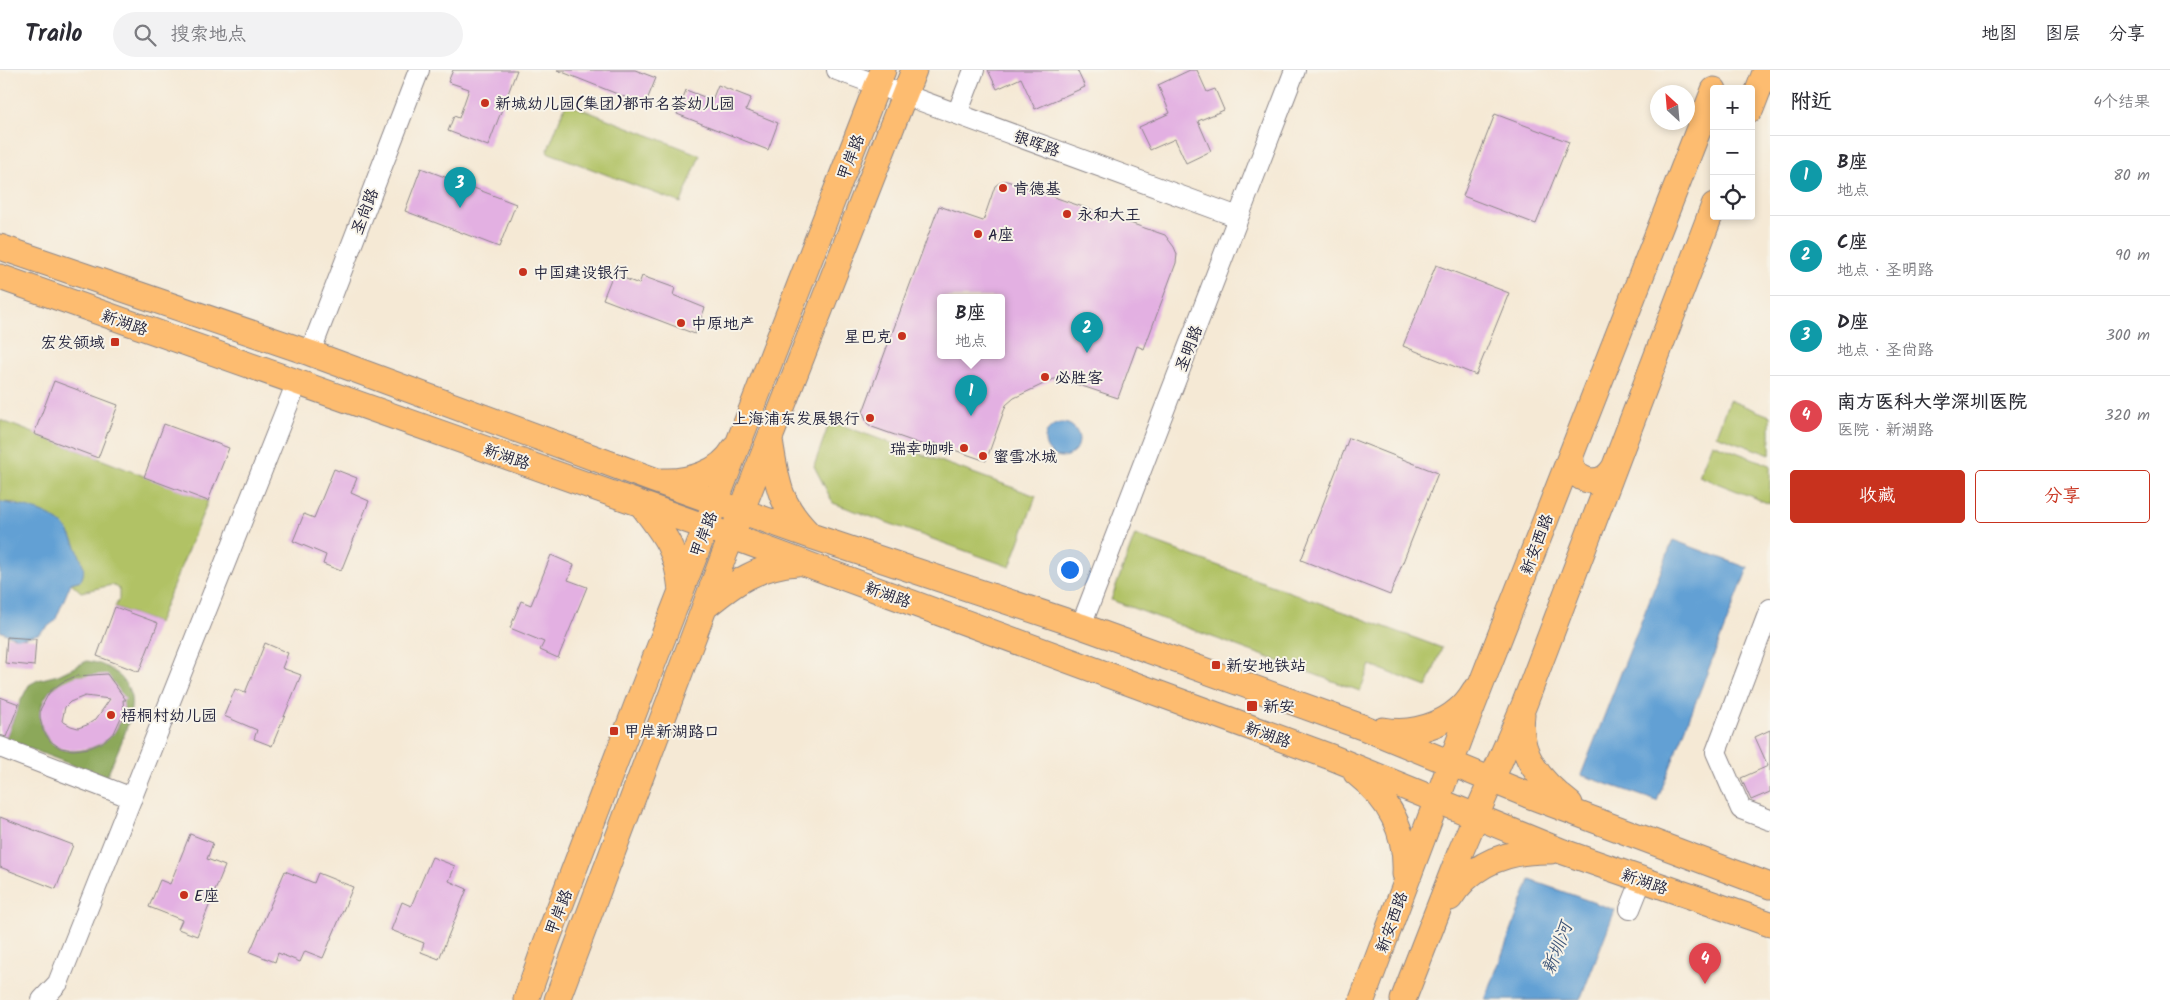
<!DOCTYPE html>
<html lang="zh">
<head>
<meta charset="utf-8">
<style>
	:root { --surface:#fff; --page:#f2f2f3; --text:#2b2b33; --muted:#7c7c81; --line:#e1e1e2; --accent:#c8321e }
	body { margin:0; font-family:Kalam,"LXGW WenKai TC",sans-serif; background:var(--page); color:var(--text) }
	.controls { position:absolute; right:15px; top:15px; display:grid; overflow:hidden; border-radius:5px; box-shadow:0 2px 8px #0003 }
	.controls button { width:45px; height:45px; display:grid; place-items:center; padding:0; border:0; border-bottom:1px solid var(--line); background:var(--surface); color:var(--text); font:25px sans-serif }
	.compass { position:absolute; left:1650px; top:15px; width:45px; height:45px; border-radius:50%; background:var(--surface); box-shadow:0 2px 8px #0003; rotate:334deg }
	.you { position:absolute; left:1069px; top:499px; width:18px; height:18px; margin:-12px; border:4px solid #fff; border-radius:50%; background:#1a73e8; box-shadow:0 0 0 8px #1a73e833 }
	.badge { display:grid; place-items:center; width:32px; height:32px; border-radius:50%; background:var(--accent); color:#fff; font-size:16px; font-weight:700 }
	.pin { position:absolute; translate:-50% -41px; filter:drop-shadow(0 1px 2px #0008) }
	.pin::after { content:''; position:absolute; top:26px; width:18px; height:15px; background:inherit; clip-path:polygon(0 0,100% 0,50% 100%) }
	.popup { position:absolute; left:937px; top:224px; width:68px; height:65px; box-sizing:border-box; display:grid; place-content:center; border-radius:5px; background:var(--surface); filter:drop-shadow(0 1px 4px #0005); font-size:16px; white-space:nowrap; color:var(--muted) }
	.popup b { font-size:19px; color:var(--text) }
	.popup::after { content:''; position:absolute; left:50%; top:100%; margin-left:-10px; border:10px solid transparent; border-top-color:var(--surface) }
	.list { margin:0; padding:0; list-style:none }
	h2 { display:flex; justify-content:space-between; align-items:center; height:65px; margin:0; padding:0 20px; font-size:21px }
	h2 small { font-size:16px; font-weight:400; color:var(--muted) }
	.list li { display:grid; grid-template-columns:32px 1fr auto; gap:15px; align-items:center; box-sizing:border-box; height:80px; padding:0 20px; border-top:1px solid var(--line) }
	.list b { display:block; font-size:19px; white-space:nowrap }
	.list p { margin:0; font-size:16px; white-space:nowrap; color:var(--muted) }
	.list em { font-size:16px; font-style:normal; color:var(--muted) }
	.actions { display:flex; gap:10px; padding:15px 20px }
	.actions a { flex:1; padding:11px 0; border:1px solid var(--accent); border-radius:5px; text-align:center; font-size:18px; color:var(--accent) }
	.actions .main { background:var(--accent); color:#fff }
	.icon { flex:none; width:28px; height:28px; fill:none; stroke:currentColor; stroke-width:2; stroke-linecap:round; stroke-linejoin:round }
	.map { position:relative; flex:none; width:1770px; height:930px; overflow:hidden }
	header { display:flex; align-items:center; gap:30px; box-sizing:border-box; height:70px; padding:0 25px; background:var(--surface); border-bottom:1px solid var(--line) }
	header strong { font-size:24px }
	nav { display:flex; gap:28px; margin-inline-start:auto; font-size:18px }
	.search { width:350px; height:45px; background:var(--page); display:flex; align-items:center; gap:12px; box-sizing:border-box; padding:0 18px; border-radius:28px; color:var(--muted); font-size:19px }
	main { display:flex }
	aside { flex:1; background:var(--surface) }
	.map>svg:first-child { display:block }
	.green { fill:#b1c265; stroke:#6a7250 }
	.forest { fill:#8ca85a; stroke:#57654a; fill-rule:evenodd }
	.water { fill:#62a0d4; stroke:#426188 }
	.building { fill:#e3b0e2; fill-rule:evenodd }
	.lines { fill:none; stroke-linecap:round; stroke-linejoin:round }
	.minor-casing { stroke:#8c8688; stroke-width:22 }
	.major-casing { stroke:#8c8688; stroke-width:27 }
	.minor { stroke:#fff; stroke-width:20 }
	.major { stroke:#fdbc6f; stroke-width:25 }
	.poi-dot { fill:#c8321e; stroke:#f7f3e8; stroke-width:2 }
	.labels { text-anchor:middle; stroke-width:4; stroke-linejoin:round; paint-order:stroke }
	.poi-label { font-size:16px; fill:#22223b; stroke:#f7f3e8; text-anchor:start }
	.street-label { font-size:16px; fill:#22223b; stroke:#f7f3e8 }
	.water-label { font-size:18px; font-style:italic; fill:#3c5478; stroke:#f7f3e8 }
</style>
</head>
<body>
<header>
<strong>Trailo</strong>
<div class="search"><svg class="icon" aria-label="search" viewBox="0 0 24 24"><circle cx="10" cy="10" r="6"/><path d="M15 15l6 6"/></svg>搜索地点</div>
<nav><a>地图</a><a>图层</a><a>分享</a></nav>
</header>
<main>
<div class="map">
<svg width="1770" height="930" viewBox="0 0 1770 930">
	<rect width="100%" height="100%" fill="#f7f3e8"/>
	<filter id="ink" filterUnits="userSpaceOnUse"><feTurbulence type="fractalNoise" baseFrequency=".02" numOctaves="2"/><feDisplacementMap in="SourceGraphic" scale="10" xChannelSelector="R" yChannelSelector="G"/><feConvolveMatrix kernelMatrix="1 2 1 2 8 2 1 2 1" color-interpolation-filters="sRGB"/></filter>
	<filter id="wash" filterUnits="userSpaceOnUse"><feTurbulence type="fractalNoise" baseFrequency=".0096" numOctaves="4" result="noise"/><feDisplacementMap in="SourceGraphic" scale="20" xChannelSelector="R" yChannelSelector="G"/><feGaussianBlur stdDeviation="1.12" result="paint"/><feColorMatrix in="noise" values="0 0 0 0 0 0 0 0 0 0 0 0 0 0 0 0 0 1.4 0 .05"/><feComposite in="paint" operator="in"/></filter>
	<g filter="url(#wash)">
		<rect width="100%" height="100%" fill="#f5e9d5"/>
		<path class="green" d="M566 33 700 85 681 133 547 82Z
			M1729 330 1770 346V385L1716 365Z
			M0 350 208 431 158 553 115 537 119 529V519L112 515 81 522 71 513 81 510 17 433 0 432Z
			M830 351 1036 426 1010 497 833 433 814 396Z
			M1712 373 1770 395V434L1699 406Z
			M1135 465 1442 578 1427 617 1370 595 1360 621 1111 530Z"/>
		<path class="forest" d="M87 591C111 594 135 612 131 639 128 662 115 686 106 708L5 669 19 634 29 615 38 610 58 605ZM62 612 119 621C125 635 124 645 117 658 107 675 78 687 59 678 38 667 34 638 50 621 53 618 58 615 62 612Z"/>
		<path class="water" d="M1045 370a17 17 0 1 1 34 0a17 17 0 1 1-34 0Z
			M0 432C18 434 52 442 65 457 71 464 76 476 79 484 83 493 86 502 81 510L71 513 55 551 38 564 18 569 0 561Z
			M1673 470 1748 498 1657 731 1581 705Z
			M1530 810 1615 840 1580 930H1485Z"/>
		<g id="blocks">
			<path class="building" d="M453 0H517L488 76 448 61 454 46 459 48 469 19 448 12Z
				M557 0H635L656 8 645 35Z
				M988 0H1077L1085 17 1035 39 1021 8 997 19Z
				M1190 0H1197L1207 22 1215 19 1224 40 1198 51 1211 81 1186 93 1175 69 1150 80 1139 57 1170 43 1158 15Z
				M718 15 751 28 746 40 778 53 768 80 677 44 686 20 712 30Z
				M1495 44 1569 72 1536 154 1463 126Z
				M421 98 516 134 499 177 405 141Z
				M1002 111H1007L1165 165 1174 177 1177 184 1176 193 1144 279 1137 276 1118 328 1064 310 1054 309 1014 328 1006 335 986 391 934 373 932 378 872 357 867 353 863 342 939 136 983 151 995 116ZM941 227H1001V285H941Z
				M1436 195 1509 223 1476 305 1403 276Z
				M613 204 639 214 642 206 675 218 673 225 705 238 695 264 603 229Z
				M54 311 118 335 98 388 34 364Z
				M164 354 229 378 208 431 144 407Z
				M1349 368 1438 403 1390 525 1301 490Z
				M334 399 357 408 351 423 369 431 341 501 323 494 326 485 293 471 304 444 314 448Z
				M551 485 574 495 568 510 587 517 558 588 540 580 544 572 510 558 521 531 531 535Z
				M115 537 158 553 139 602 97 586Z
				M7 567 36 569 34 596 5 593Z
				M265 573 288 583 282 598 301 605 272 676 254 669 257 660 224 646 235 619 245 623Z
				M107 604 126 630H123L124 641 114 663 102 673 90 678 73 680 60 678 50 671 43 661 40 649V640L50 621 62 612 76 606ZM85 626 110 629 96 649 87 655 78 658 71 656 62 651 65 637 70 632Z
				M0 627 19 634 6 667 0 665Z
				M1770 660V722L1751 730 1741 708 1768 696 1755 667Z
				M0 747 73 775 56 819 0 797Z
				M190 764 213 773 207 789 225 796 197 866 178 859 182 850 149 837 160 810 170 814Z
				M432 787 455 796 449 811 467 819 439 889 421 882 424 873 391 860 402 832 411 836Z
				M285 801 314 813 318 803 353 817 323 888 305 881 300 892 278 883 275 892 250 882Z"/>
		</g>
	</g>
	<g filter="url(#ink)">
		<use href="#blocks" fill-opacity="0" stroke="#8c8688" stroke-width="1"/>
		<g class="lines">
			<defs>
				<path id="minor" d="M837 0 1238 147
					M957 44 974 0
					M310 283 419 0
					M1770 539 1716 682 1741 739 1770 750
					M1081 556 1295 0
					M0 677 132 728
					M1630 839 1642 809
					M42 930 58 913 297 312"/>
				<path id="major" d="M1751 39 1766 0
					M0 177 310 283 654 410 811 466 1081 556 1365 658 1528 725 1770 816
					M0 207 706 457 1331 687 1561 781 1770 854
					M770 370C777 412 778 433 809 464
					M1571 385C1568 411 1600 420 1613 399
					M663 411C689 412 720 403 734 379
					M641 434C665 465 677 480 681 520
					M705 537C735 512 758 496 797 493
					M1522 645C1517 685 1540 711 1570 734
					M1383 660C1417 666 1456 652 1474 621
					M1356 703C1389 729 1407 761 1405 804
					M1450 828C1473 792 1510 780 1551 781
					M526 930 546 873 638 632 883 0
					M557 930 723 488 914 0
					M1362 930 1464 658 1714 20
					M1403 930 1460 783 1524 635 1714 135"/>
			</defs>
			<use href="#minor" class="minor-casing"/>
			<use href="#major" class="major-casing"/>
			<use href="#minor" class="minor"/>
			<use href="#major" class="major"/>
		</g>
	</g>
	<g class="poi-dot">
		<circle cx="485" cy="33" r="5"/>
		<circle cx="1003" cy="118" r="5"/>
		<circle cx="1067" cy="144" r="5"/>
		<circle cx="978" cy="164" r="5"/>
		<circle cx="523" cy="202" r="5"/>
		<circle cx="681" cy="253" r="5"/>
		<circle cx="902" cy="266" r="5"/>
		<rect x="110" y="267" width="10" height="10" rx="2.5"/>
		<circle cx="1045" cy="307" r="5"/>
		<circle cx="870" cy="348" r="5"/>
		<circle cx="964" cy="378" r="5"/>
		<circle cx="983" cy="386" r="5"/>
		<rect x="1211" y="590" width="10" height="10" rx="2.5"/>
		<rect x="1246" y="630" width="12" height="12" rx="2.5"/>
		<circle cx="111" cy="645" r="5"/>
		<rect x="609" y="656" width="10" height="10" rx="2.5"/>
		<circle cx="184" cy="825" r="5"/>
	</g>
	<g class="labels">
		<g class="poi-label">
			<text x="495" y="39">新城幼儿园(集团)都市名荟幼儿园</text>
			<text x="1013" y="124">肯德基</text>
			<text x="1077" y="150">永和大王</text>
			<text x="988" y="170">A座</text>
			<text x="533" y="208">中国建设银行</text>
			<text x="691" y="259">中原地产</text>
			<text x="892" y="272" text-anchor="end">星巴克</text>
			<text x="105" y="278" text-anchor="end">宏发领域</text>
			<text x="1055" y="313">必胜客</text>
			<text x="860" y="354" text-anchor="end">上海浦东发展银行</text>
			<text x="954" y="384" text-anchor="end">瑞幸咖啡</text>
			<text x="993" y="392">蜜雪冰城</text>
			<text x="1226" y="601">新安地铁站</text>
			<text x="1263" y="642">新安</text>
			<text x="121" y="651">梧桐村幼儿园</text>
			<text x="624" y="667">甲岸新湖路口</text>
			<text x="194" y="831">E座</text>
		</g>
		<g class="street-label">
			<text transform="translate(1037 73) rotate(20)" y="6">银晖路</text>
			<text transform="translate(850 87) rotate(-69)" y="6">甲岸路</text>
			<text transform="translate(364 141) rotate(-69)" y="6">圣尚路</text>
			<text transform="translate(125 252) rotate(19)" y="6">新湖路</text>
			<text transform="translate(1188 278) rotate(-69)" y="6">圣明路</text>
			<text transform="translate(507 386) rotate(19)" y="6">新湖路</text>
			<text transform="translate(703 464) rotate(-69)" y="6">甲岸路</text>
			<text transform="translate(1536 474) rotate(-69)" y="6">新安西路</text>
			<text transform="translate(888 524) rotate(20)" y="6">新湖路</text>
			<text transform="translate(1268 664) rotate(20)" y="6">新湖路</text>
			<text transform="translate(1645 811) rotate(19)" y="6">新湖路</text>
			<text transform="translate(558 842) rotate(-69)" y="6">甲岸路</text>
			<text transform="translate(1391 852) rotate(-70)" y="6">新安西路</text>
		</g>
		<g class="water-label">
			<text transform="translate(1557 878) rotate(-69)" y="6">新圳河</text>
		</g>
	</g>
</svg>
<div class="controls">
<button>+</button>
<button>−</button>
<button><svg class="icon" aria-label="locate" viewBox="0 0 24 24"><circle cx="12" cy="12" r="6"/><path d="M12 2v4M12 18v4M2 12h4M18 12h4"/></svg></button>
</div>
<svg class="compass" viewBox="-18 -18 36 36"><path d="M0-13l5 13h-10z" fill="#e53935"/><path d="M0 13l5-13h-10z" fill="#7c7c81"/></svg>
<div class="you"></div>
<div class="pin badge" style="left:971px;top:346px;background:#0f9aa8">1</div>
<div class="popup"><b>B座</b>地点</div>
<div class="pin badge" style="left:1087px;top:283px;background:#0f9aa8">2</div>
<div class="pin badge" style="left:460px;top:138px;background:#0f9aa8">3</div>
<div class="pin badge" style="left:1705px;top:914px;background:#e0444e">4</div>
</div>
<aside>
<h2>附近<small>4个结果</small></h2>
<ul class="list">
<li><span class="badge" style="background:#0f9aa8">1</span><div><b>B座</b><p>地点</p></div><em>80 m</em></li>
<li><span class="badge" style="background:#0f9aa8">2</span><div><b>C座</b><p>地点 · 圣明路</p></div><em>90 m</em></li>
<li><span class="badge" style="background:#0f9aa8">3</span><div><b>D座</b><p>地点 · 圣尚路</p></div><em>300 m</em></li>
<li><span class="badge" style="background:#e0444e">4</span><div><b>南方医科大学深圳医院</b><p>医院 · 新湖路</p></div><em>320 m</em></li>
</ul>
<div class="actions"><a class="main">收藏</a><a>分享</a></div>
</aside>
</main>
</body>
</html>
